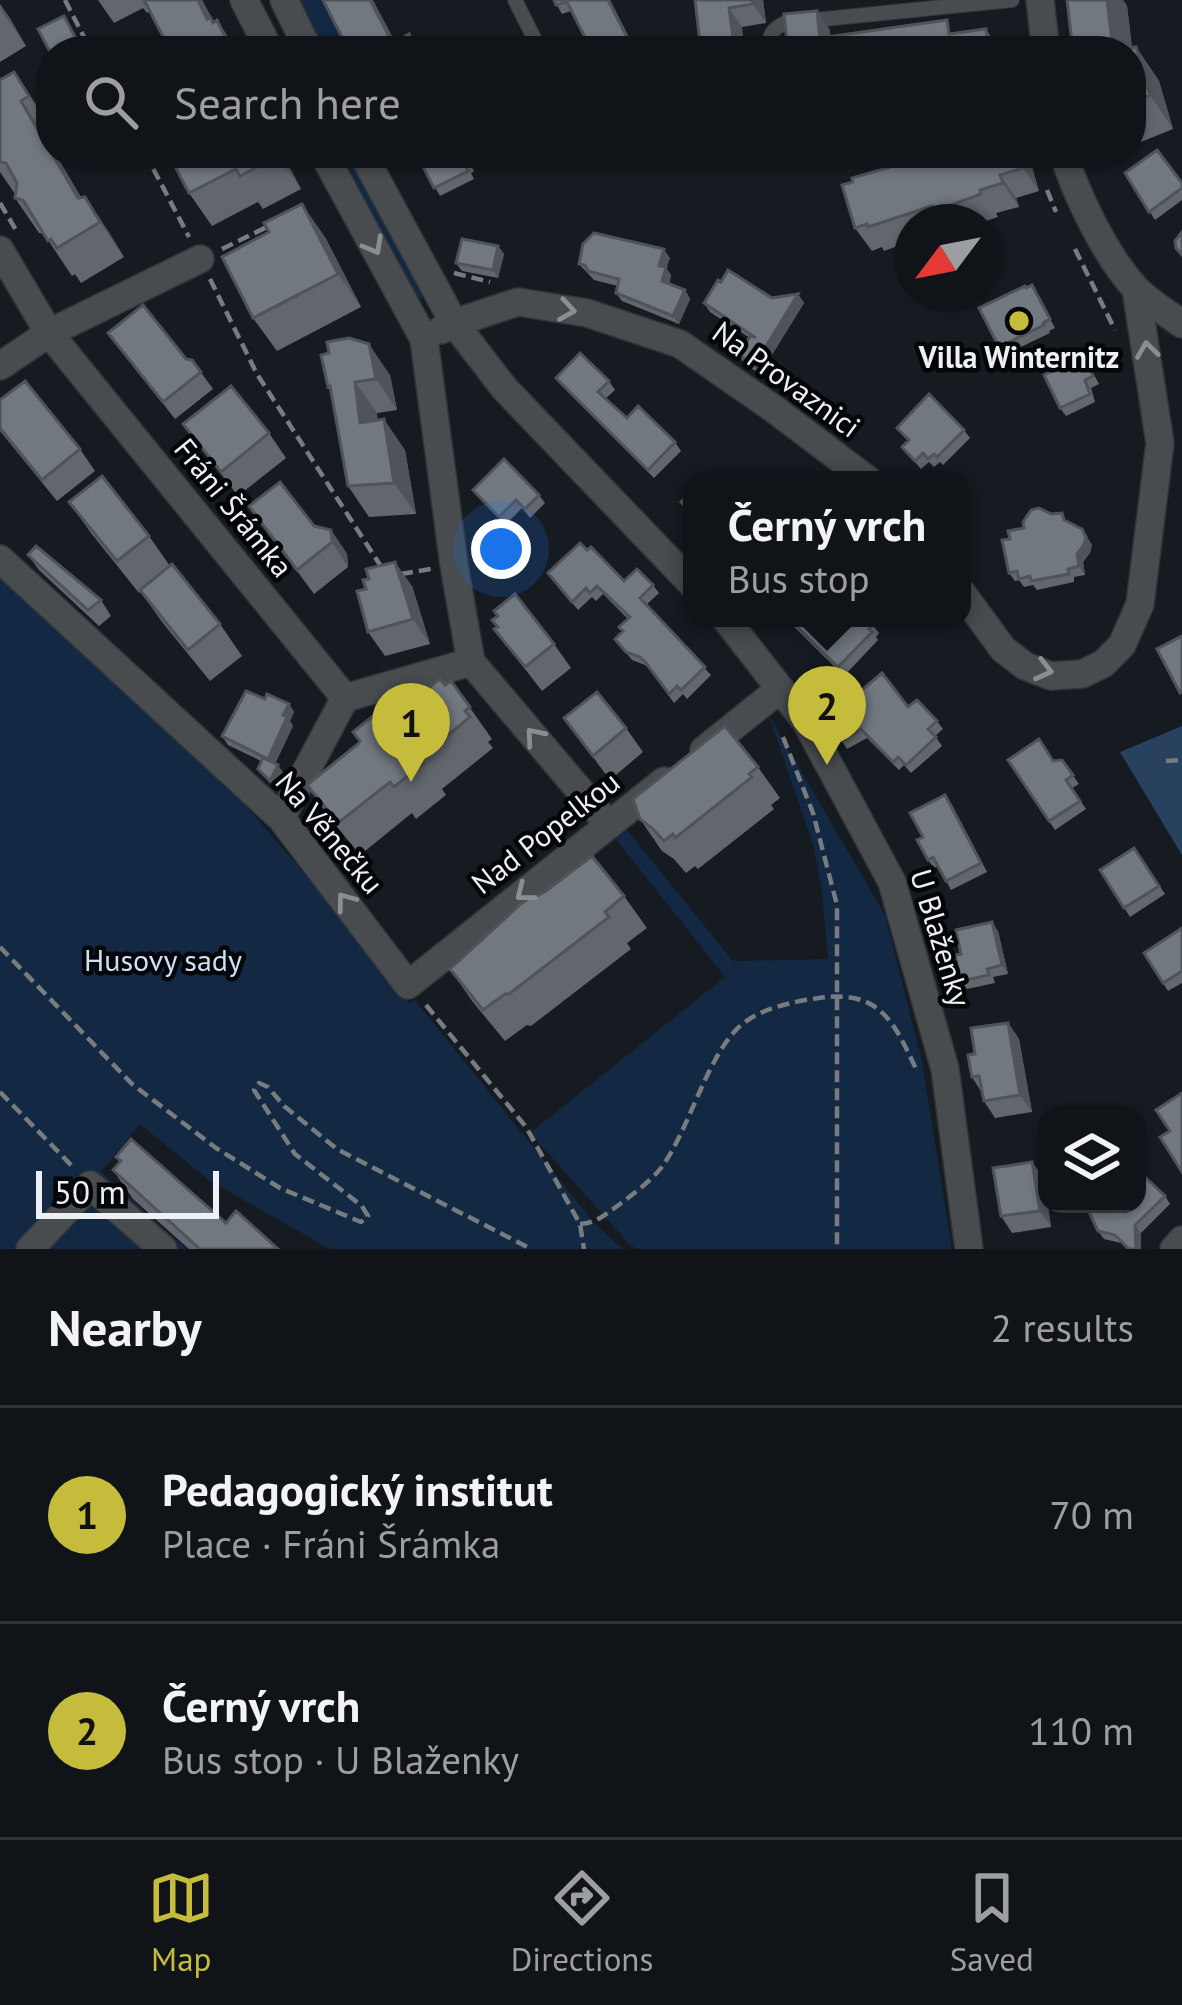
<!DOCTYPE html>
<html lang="en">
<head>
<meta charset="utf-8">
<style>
	:root { --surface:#101419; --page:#1e2126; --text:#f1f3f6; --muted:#9c9ea2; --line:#303338; --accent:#c6bc3c }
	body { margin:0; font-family:"PT Sans",sans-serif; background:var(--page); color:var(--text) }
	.controls { position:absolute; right:36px; bottom:36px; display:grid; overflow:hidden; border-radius:24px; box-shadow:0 3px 9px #0004 }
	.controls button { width:108px; height:108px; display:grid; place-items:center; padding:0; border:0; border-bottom:3px solid var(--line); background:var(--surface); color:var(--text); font:60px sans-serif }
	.compass { position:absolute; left:894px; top:204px; width:108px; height:108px; border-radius:50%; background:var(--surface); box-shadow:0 3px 9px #0004; rotate:238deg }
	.scale { position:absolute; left:36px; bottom:30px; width:183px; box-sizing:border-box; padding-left:12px; border:6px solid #edf1f5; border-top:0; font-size:33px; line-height:42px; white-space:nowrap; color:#edf1f5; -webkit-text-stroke:9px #040608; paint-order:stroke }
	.you { position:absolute; left:501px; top:549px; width:42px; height:42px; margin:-30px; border:9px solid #fff; border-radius:50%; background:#1a73e8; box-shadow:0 0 0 18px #1a73e833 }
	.badge { display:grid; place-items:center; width:78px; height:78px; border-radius:50%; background:var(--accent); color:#111; font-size:39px; font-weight:700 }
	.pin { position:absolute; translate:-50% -99px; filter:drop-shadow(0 3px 6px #0008) }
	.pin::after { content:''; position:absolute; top:63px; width:42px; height:36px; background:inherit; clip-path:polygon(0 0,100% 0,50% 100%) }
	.popup { position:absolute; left:683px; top:471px; width:288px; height:156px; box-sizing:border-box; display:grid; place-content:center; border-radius:24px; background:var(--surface); filter:drop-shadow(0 3px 9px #0005); font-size:39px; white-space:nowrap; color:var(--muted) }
	.popup b { font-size:45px; color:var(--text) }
	.popup::after { content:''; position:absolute; left:50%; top:100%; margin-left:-24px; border:24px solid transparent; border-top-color:var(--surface) }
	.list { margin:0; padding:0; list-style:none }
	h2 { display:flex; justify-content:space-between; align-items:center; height:156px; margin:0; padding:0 48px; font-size:51px }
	h2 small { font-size:39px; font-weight:400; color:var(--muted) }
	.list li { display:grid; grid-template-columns:78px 1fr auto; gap:36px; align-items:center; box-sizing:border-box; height:216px; padding:0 48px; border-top:3px solid var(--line) }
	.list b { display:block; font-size:45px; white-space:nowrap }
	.list p { margin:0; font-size:39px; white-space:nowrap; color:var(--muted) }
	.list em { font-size:39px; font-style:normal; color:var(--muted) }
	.icon { flex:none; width:66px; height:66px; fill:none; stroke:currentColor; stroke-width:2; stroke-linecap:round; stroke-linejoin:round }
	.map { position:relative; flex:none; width:1182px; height:1249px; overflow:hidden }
	.search { position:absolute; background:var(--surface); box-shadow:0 3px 9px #0004; left:36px; right:36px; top:36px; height:132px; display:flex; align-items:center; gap:30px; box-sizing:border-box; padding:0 42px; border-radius:48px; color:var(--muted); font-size:45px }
	.sheet { height:588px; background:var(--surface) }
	nav { display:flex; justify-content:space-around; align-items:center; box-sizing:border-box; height:168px; border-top:3px solid var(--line); background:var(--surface); font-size:33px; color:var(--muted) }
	nav a { display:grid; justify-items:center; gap:6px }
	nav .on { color:var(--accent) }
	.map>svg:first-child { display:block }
	.green { fill:#122843 }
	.forest { fill:#28415f }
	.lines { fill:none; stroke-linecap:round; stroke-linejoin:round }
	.service-casing { stroke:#30353a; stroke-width:16 }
	.minor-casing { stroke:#30353a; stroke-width:30 }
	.path { stroke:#787c81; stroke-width:4.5; stroke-dasharray:12 6; stroke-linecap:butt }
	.service { stroke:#494c4f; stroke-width:14 }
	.minor { stroke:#494c4f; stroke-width:27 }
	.wall { fill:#62676e }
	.shaded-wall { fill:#50545a }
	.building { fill:#727880; stroke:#50545a; stroke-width:3 }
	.oneway { stroke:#8b8e91 }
	.poi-dot { fill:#c6bc3c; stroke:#040608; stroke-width:4.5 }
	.labels { text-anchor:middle; stroke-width:9; stroke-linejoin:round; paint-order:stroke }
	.poi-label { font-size:30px; font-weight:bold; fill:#edf1f5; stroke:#040608 }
	.street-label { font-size:30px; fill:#edf1f5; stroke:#040608 }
	.park-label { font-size:30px; fill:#cfe1f8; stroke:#040608 }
</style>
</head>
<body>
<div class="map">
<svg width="1182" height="1249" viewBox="0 0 1182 1249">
	<rect width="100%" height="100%" fill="#161b21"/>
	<path class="green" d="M298 0H322L348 51H324Z
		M331 153H353L425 297 414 301Z
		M0 576 226 783 311 881 409 1003 415 1000 594 1223 623 1249H330L210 1181 140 1124 101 1172 187 1249H0Z
		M769 716 885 915 922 1061 952 1249H638L631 1246 530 1133 725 977 616 839 627 830 733 961 828 959 822 892 814 848Z"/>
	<path class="forest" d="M1182 726V855L1120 752Z"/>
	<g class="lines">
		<defs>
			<path id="service" d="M515 0 537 44
				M767 48C770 35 772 29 785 23L1012 0"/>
			<path id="minor" d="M244 0 270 51
				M284 0 309 51
				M1040 0 1046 51
				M323 153 424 339 454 565 471 662 609 825
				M362 153 454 323 505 389 692 584
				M1063 153C1077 196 1105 255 1136 289 1149 302 1167 313 1182 324
				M0 250 49 333 345 698
				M441 330 454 323 518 302 587 313 680 344 774 409 868 480
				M0 366 49 333 200 259
				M0 559 281 818 408 985 664 781
				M962 593 1003 649 1025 666 1051 676 1082 674 1103 664 1122 645 1140 604 1160 443 1136 289
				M725 618 806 722 892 882 945 1069 969 1249
				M345 698 471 662
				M704 750 780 689
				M281 818 345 698
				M30 1249 90 1185 163 1249
				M1174 1249 1182 1240"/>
		</defs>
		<use href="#service" class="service-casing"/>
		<use href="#minor" class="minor-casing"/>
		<path class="path" d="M65 0 91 51
			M145 153 189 237
			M1047 190 1056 212
			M0 203 16 230
			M222 249 271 225
			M1075 249 1115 330
			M454 273 490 282
			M210 279 257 374 382 568
			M401 574 431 569
			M783 737 813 813 837 905V1249
			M1166 761 1182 760
			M0 947 132 1084 216 1148 280 1188 361 1222 368 1216 362 1206 295 1154 254 1090 259 1083 268 1087 284 1106 337 1149 531 1249
			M426 1005 526 1127 580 1224 584 1249
			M0 1092 74 1168
			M580 1224C597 1223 606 1214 620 1204 633 1194 651 1181 661 1168 689 1130 704 1065 735 1031 755 1009 791 1002 819 998 880 989 894 1022 917 1071"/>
		<use href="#service" class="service"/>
		<use href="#minor" class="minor"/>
	</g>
	<path class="wall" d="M98 0H202L214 22 217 20 237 51H158L168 46 150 11 147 13 143 8 114 23Z
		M554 0H610L636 51H592L571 11 562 14Z
		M695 0H763L766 23 742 27Z
		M1067 0H1123L1127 6 1132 47H1136L1159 81 1173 129 1131 146V51Z
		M0 4 26 46 0 62Z
		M69 24 80 45 70 51H51V53L38 29Z
		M14 72 51 127V132L45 136 81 198 85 197 124 257 81 283 75 274 72 276 44 234 39 233 15 198V194L0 172V80Z
		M168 153H282L301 189 263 209 258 202 212 226 189 193Z
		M416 153H464L474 171 471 173 474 179 440 196Z
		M669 153H692L675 162Z
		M938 153H1023L1031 164 1039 191 1016 198 1019 207 996 213 998 217 983 222H912V241L884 251 882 247 872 251 855 228Z
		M1125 173 1182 183V200L1155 220Z
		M325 237 361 307 277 351 253 318Z
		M498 246 504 254 498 278 462 271 456 263Z
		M670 258 666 268 671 275 669 284 685 290 690 299 679 324 622 301 616 293 618 286 594 280 579 264Z
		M1032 285 1055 328 1049 331 1050 333 1004 355 999 347 1026 288Z
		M798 294 804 303 760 374 744 363 739 355 750 338 710 312 704 303Z
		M108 333 192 360 213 389 175 419Z
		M1084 356 1099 384 1091 388 1095 402 1066 416 1060 408Z
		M390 375 397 410 377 413V420L405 450 416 514 369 517 348 486 331 392 328 387Z
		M556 378 609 381 615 390 605 399 627 418 675 442 681 451 654 478 562 386Z
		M0 400 80 449 95 471 57 501 0 431Z
		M183 424 269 433 286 458 238 496Z
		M897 428 964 430 970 438 943 465 940 462 934 467 929 462 921 469 902 447 908 441Z
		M473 490 539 495 545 503 530 518 522 508 505 525Z
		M69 502 149 536 170 566 220 624 242 656 210 681 162 622 141 592 139 593 91 533Z
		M249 506 331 530 347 554 348 567 314 594Z
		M1068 523 1082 529 1092 545 1090 553 1083 562 1085 575 1074 577V582L1037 590 1033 585 1024 587 1019 580 1015 581 1009 573 1010 539 1024 528Z
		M28 555 101 600 111 616 99 626 39 570Z
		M548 573 653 585 659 593 646 605 711 675 687 699 683 694 674 703 652 672 645 665 632 660 615 639 623 631 628 619 603 594 596 601 592 597 578 610Z
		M369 579 412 586 430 644 385 656 368 632 366 589Z
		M498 616 554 644 571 668 542 691 494 629 497 627Z
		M785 618H867L879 633 876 637 878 640 844 676Z
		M451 681 492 739 488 742 493 748 442 789 446 795 416 819 412 813 360 855 329 817 307 785 359 742 353 732 388 720Z
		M265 699 289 704 294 712 290 721 293 726 275 764 284 774 276 789 258 769 261 761 228 745 222 736Z
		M908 707 937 721 943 729 935 736 942 746 911 773 904 765 899 770 867 738 847 749 828 719Z
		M564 718 626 728 643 752 610 780Z
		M1008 760H1062L1079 784 1072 788 1086 809 1055 830Z
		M758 767 780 798 771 805 774 809 698 869 695 866 686 873 674 859 662 851 640 819Z
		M951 803 987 872 951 890 938 866 934 868 928 860 923 837Z
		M1134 848 1165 894 1130 917 1100 870Z
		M624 896 647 928 627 943 631 949 531 1026 527 1025 505 1041 472 1001 450 969 534 898Z
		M1182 928V983L1168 991 1144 953Z
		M998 931 1008 974 993 977 995 983 967 989 961 981V954Z
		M1008 1023 1019 1039 1032 1112 995 1118 984 1101 982 1093 972 1077 975 1054Z
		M116 1157 226 1223 278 1249H189L133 1199 113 1170 119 1162Z
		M1044 1178 1051 1227 1012 1233 1001 1216Z
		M1165 1196 1170 1204 1141 1233V1249H1127L1121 1243 1104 1239 1098 1231Z"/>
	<path class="shaded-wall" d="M198 0H202L226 45 207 19Z
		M370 0H373L400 51 393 44Z
		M752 0H763L766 23 753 4Z
		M1107 0H1123L1127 6 1136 83 1114 51Z
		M0 4 10 18 26 46 1 10Z
		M729 8 742 27 745 51H735Z
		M817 11 830 30 832 51 820 38Z
		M217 20 237 51H234L227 41Z
		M986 29 999 48 1000 51H989Z
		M1136 47 1159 81 1173 129 1150 95Z
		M14 72 38 107 51 128 29 96Z
		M21 101 51 146V152Z
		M51 153H55L97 224 78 198Z
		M276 153H282L301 189Z
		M1018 153H1023L1031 164 1039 191 1023 168Z
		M1000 175 1016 198 1019 207 1003 183Z
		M85 197 109 232 124 257 100 222Z
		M302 204 325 237 361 307 338 274Z
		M498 246 504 254 498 278 493 270Z
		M664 249 670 258 666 268 671 275 668 290 662 281 659 266Z
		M685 290 690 299 679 324 673 316Z
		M798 294 804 303 760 374 754 366Z
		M369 344 390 375 397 410 376 379Z
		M355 382 377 413 382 454 360 423Z
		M384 419 405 450 416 514 394 483Z
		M1082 529 1092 545 1090 553 1083 562 1085 575 1079 566 1077 554Z
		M331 530 347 554 348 567 332 542Z
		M395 562 412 586 430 644 413 619Z
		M289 704 294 712 290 721 293 726 273 767 268 759Z
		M278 765 284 774 276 789 270 781Z
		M992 922 998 931 1008 974 1002 965Z
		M1008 1023 1019 1039 1032 1112 1020 1095Z
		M1032 1162 1044 1178 1051 1227 1040 1211Z
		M1135 1225 1141 1233V1249H1136Z"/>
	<path class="building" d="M144 0H198L207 19 210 17 213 23 217 20 227 41 207 51H158L168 46Z
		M323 0H370L393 44 409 34 418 51H349Z
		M554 0H608L634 51H592L567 2 556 5Z
		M695 0H752L753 4 729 8 735 51H701Z
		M1067 0H1107L1113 50 1136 47 1150 95 1131 102V51H1073Z
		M817 11 820 38 947 20 949 34 986 29 989 51H788L784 14Z
		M64 16 75 37 50 52 38 29Z
		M14 72 29 96 21 101 78 198 85 197 100 222 57 248 51 239 48 241 23 200 15 198 17 183 6 163 0 162V80Z
		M1157 150 1182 183V188L1149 212 1125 173Z
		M168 153H276L278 156 240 176 236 169 189 193Z
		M416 153H463L468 163 465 165 468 171 434 188Z
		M938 153H1018L1023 168 1000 175 1003 183 980 190 981 194 951 205 933 210 932 206 868 227 867 224 855 228 842 185 853 182 852 178Z
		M302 204 338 274 253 318 222 257 269 232 264 223Z
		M1182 232V255L1176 248 1175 241Z
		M594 233 664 249 659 266 666 267 662 281 685 290 673 316 616 293 619 279 588 271 585 265 579 264 583 244Z
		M462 239 498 246 493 270 456 263Z
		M728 270 772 298 798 294 754 366 739 355 751 335 756 338 704 303 718 280 721 282Z
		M1032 285 1050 319 1043 323 1044 325 999 347 979 308 1025 286 1026 288Z
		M143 305 186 359 192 360 201 372 163 402 108 333Z
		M349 338 369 344 376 379 355 382 360 423 384 419 394 483 348 486 330 386 328 387 321 355 329 353 327 342Z
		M580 353 609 381 598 392 627 418 638 406 675 442 648 470 556 378Z
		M1084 356 1093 376 1085 380 1090 394 1060 408 1044 375Z
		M25 381 80 449 42 480 0 428V400Z
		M231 386 269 433 221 472 183 424Z
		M929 394 964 430 937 457 934 454 928 459 923 453 915 461 902 447 909 440 897 428Z
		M504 459 539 495 525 509 516 500 499 517 473 490Z
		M102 476 149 536 117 561 69 502Z
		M280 482 314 526 331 530 332 542 297 570 249 506Z
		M692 492V513L681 502Z
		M1039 508 1051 514 1062 513 1064 520 1082 529 1086 537 1084 544 1077 554 1079 566 1068 569 1069 574 1031 581 1030 576 1019 579 1017 571 1009 573 1002 540 1010 539 1008 531 1024 528 1023 522 1031 510Z
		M580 543 587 550 591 547 624 581 637 569 653 585 640 598 705 667 681 690 677 686 669 694 646 663 640 657 626 652 615 639 623 631 619 627 630 617 597 586 590 593 586 588 572 602 548 573Z
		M36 546 101 600 88 610 28 555Z
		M395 562 413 619 368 632 357 591 366 589 363 580 369 579 366 569Z
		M172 564 220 624 188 650 140 590Z
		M515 594 554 644 525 667 494 629 498 627 492 620 498 616 494 611Z
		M788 618H867L873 624 869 629 872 632 838 667Z
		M1182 636V692L1180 693 1157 649Z
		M882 673 908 707 917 700 937 721 928 729 936 737 906 765 898 757 893 762 861 729 842 741 828 719Z
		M440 679 445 685 451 681 470 707 465 711 470 717 420 758 424 763 394 787 390 782 338 823 307 785 358 744 360 741 353 732 378 712 388 720Z
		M246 691 265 699 267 694 289 704 283 715 287 717 268 759 222 736Z
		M597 692 626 728 593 756 564 718Z
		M725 726 758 767 749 774 752 777 675 838 673 834 664 841 652 828 640 819 633 799Z
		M1039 739 1053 761 1062 760 1073 775 1066 780 1080 801 1049 821 1008 760Z
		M263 758 278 765 270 781 258 769Z
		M945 795 981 863 946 881 933 857 928 860 917 840 923 837 910 813Z
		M1134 848 1159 886 1124 908 1100 870Z
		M592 856 624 896 605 912 609 917 509 994H505L483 1010 450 969 522 903 532 896 534 898 546 891Z
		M992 922 1002 965 987 969 989 975 961 981 955 955 961 954 956 930Z
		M1182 928V971L1163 983 1144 953Z
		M1008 1023 1020 1095 984 1101 979 1076 972 1077 970 1067 968 1055 975 1054 971 1028Z
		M1182 1093V1172L1160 1137 1170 1131 1156 1110Z
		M131 1139 226 1223 236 1211 278 1249H200L113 1170 121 1161 116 1157Z
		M1032 1162 1040 1211 1001 1216 993 1168Z
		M1146 1178 1165 1196 1135 1225 1136 1249H1129L1115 1235 1098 1231 1089 1212 1107 1204H1137V1186Z"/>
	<defs><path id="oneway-chevron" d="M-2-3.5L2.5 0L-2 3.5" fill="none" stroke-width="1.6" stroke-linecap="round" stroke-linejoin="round" transform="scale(3)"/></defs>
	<g class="oneway">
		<use href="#oneway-chevron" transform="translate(374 246) rotate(61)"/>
		<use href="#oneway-chevron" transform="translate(567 310) rotate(9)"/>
		<use href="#oneway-chevron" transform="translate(1147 350) rotate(-98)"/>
		<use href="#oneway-chevron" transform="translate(1044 670) rotate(14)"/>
		<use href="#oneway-chevron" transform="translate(534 736) rotate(-130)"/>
		<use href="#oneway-chevron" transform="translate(524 893) rotate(142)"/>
		<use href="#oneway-chevron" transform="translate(345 901) rotate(-127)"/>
	</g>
	<circle class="poi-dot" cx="1019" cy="321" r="12"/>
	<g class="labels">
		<g class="poi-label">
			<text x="1019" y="368">Villa Winternitz</text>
		</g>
		<g class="street-label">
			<text transform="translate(786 380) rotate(36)" y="10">Na Provaznici</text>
			<text transform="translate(233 508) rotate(51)" y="10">Fráni Šrámka</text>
			<text transform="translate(329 833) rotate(50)" y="10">Na Věnečku</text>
			<text transform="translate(546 833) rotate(-38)" y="10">Nad Popelkou</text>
			<text transform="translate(940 938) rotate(73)" y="10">U Blaženky</text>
		</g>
		<g class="park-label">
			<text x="163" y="971">Husovy sady</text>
		</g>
	</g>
</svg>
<div class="controls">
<button><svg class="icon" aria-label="layers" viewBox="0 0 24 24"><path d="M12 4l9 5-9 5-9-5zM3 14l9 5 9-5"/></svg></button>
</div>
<svg class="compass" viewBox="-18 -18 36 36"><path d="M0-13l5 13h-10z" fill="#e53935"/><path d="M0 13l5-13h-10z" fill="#9c9ea2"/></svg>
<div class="scale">50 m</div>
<div class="you"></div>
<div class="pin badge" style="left:411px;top:782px">1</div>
<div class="pin badge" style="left:827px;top:765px">2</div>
<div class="popup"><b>Černý vrch</b>Bus stop</div>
<div class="search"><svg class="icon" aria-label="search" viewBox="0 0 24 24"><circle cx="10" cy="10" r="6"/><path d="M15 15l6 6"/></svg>Search here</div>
</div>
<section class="sheet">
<h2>Nearby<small>2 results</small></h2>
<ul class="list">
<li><span class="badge">1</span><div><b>Pedagogický institut</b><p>Place · Fráni Šrámka</p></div><em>70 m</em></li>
<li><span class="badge">2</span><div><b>Černý vrch</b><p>Bus stop · U Blaženky</p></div><em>110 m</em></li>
</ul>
</section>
<nav>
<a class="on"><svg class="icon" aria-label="map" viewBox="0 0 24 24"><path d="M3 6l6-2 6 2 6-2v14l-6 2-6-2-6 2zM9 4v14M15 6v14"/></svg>Map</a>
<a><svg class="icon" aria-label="directions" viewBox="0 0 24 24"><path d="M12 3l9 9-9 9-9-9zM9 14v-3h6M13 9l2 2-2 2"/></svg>Directions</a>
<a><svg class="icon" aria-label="saved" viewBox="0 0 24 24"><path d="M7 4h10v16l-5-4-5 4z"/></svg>Saved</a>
</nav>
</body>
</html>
